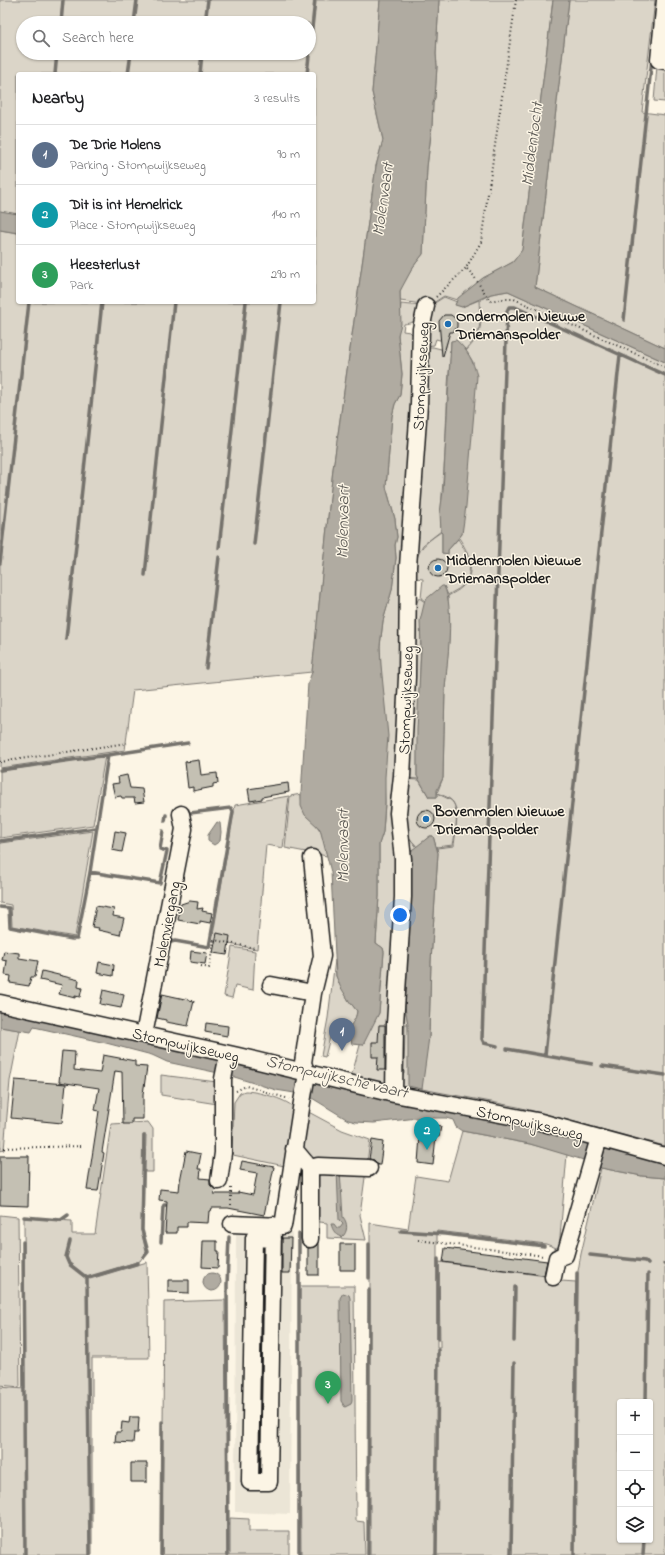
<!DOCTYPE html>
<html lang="en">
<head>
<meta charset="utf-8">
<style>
	:root { --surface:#fff; --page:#f6f6f6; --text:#202124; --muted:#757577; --line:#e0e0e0; --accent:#7c3aed }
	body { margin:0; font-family:"Indie Flower",sans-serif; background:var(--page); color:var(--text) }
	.controls { position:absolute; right:12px; bottom:12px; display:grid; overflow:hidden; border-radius:4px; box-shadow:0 1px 3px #0004 }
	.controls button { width:36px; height:36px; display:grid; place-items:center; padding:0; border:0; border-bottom:1px solid var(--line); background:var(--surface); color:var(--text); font:20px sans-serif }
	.you { position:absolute; left:400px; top:915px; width:14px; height:14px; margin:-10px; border:3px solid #fff; border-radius:50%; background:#1a73e8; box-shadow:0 0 0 6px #1a73e833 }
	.badge { display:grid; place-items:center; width:26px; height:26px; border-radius:50%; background:var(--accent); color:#fff; font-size:13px; font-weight:700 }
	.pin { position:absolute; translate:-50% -33px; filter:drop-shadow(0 1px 2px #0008) }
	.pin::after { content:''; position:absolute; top:21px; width:14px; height:12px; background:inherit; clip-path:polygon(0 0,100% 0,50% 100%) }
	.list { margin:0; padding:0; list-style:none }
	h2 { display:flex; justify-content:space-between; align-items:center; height:52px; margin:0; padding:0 16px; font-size:17px }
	h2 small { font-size:13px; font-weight:400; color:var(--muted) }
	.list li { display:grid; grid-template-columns:26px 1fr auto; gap:12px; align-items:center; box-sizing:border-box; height:60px; padding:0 16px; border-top:1px solid var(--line) }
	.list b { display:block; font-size:15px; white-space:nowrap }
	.list p { margin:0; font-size:13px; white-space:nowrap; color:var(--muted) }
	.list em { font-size:13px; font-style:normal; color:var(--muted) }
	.icon { flex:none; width:22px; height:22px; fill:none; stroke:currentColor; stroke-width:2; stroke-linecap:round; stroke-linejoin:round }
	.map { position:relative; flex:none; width:665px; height:1555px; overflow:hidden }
	.search { position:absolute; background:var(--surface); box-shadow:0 1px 3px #0004; left:16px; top:16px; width:300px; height:44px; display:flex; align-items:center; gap:10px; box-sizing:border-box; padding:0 14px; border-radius:22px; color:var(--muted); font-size:15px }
	.panel { position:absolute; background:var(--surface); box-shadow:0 1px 3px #0004; left:16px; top:72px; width:300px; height:232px; border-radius:4px }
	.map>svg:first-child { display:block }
	.built { fill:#ebe5d6 }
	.green { fill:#dbd5c8; stroke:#7c7872; fill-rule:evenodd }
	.water { fill:#b0aba1; stroke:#75726c }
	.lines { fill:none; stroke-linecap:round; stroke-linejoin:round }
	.stream { stroke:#75726c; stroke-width:3.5 }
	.building { fill:#c4c0b3; stroke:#1c1c1c }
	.minor-casing { stroke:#1c1c1c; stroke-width:19 }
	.path { stroke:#1c1c1c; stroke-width:2; stroke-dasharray:1 3; stroke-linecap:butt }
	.minor { stroke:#fcf5e5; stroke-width:16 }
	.poi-dot { fill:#1f6fb2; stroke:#fcf5e5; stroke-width:1.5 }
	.labels { text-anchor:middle; stroke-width:3; stroke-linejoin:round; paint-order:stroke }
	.poi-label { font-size:16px; font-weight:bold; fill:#1c1c1c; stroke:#fcf5e5; text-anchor:start }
	.street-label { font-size:16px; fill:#1c1c1c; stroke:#fcf5e5 }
	.water-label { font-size:17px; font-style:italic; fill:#575551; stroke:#fcf5e5 }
</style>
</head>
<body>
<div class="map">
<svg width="665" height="1555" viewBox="0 0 665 1555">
	<rect width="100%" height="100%" fill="#fcf5e5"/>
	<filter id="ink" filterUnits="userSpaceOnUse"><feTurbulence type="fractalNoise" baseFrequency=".025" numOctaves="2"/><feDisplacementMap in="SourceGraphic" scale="8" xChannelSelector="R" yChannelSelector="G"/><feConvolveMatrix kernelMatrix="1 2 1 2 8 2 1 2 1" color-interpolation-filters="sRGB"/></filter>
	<g filter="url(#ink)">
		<path class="built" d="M236 1230 292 1233 290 1514 235 1512Z"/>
		<path class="green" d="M0 0H380L372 92 383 140 376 166 333 469 312 672 133 690 125 750 0 768V230L18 233V302H314V74H18V214L2 212 0 211ZM23 23H309V53H23Z
			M439 0H553L522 250 513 262 483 278 457 300 444 296 430 305 400 301V291L403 284 413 267 423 254 427 167 432 126 433 103 435 97 437 66 436 54Z
			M569 0H655L642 112 665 115V348L535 287Z
			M657 66 665 67V102L654 101Z
			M508 291 665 362V1146L518 1107 422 1089 424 1094 405 1090 396 1074H404L405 1026 397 1025H408L409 1042 429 1037 431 961 438 853 437 848 454 846C455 834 461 809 451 800 448 797 442 795 437 793L443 778 445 688 449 639 448 596C453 593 458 591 462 587 477 572 469 553 459 538L462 534 473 362 466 351C484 332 481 324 480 300L491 294Z
			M444 297 457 302 455 304 462 307 479 300C480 325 483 331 466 350L464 348 451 341V351H449L451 352C447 384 447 418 445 451 444 477 440 504 441 531L423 545 415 560 424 347H433L445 350 447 342 436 339 434 345 425 346 430 306Z
			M401 304 422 306C417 319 418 322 404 324L403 331 410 332 415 337 407 557 400 563V580L406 589 395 783 393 785 390 801 393 809 400 854 387 1086 351 1078 360 1045 379 1013 384 952 383 948 376 943 379 896V844L383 832 385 803 380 646 383 621 392 590 396 558 395 545 397 537 395 519 386 487 392 416 395 404 400 395 402 374 398 335Z
			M441 532 442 533V553L448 554V550L458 539C468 554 476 571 462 586 458 590 452 592 448 595L444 586 425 601 421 598 423 579 415 578C416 552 419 547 441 532Z
			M419 598 425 602C420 625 421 645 420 669 419 705 417 740 417 776L419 779 404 778 411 614Z
			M105 756 93 825 0 838V771Z
			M405 779 419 780 429 797H437V793C441 796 448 798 452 801 460 810 455 834 453 845L436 847 433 836H430L417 847 407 835 417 847 412 850 405 1007 408 1024H398Z
			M301 794C302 819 308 812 319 829 324 835 325 848 327 856L285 848 290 796Z
			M289 796 283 848 266 845 257 949 212 941 235 805Z
			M93 831 75 937 12 926 11 905 0 903V843Z
			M232 947 255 951 253 990 235 986 232 998 224 996Z
			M335 960 336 976 349 1001 357 1011 355 1021 350 1027 349 1032 332 1029 325 1057 321 1056 328 1018Z
			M0 1027 20 1030 10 1081 4 1150 0 1151Z
			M161 1075 217 1082V1104L161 1095Z
			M245 1091C256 1091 286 1099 293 1107L289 1167 233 1155 232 1152 234 1102 240 1093Z
			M303 1109 342 1130 370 1140 360 1215 366 1240 327 1238V1223L313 1221 298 1146Z
			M148 1122 153 1129V1172H145L146 1135H143L141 1230 146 1252 140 1261 88 1277 90 1279 147 1262 149 1358H92V1555H0V1387L25 1389 24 1218 72 1221V1234H95L111 1124Z
			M462 1131 530 1144 567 1154 559 1249 546 1244 437 1231V1348H440L439 1262 546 1276V1280L576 1282 574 1503 578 1271 581 1254 601 1168 642 1176 665 1178V1555H370V1223L408 1229 416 1176 448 1181ZM620 1402H650V1540H620Z
			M0 1215 18 1217 20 1387 0 1385Z
			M299 1286H354L356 1521 364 1522 365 1555H301Z
			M225 1300 227 1555H162L164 1302Z
			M230 1518 249 1519V1531H289V1555H230Z"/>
		<path class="water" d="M380 0H439L436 54 437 66 435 98 433 103 432 126 427 167 423 254 413 267 400 291 401 324 398 335 402 374 400 395 395 404 392 416 386 487 395 519 397 537 395 545 396 558 392 590 383 621 380 646 381 665 388 736 385 777V803L383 832 379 844V896L376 943 383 948 384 952 379 1013 363 1045 352 1044C351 1040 349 1035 349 1030 350 1024 356 1021 357 1011L349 1001 340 986 336 976 331 872 320 829 305 815 301 806V794L308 683 312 672 333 469 376 166 383 140 372 92Z
			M553 0H569L535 287 665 348V362L508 291 491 294 462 307 455 305 458 298 483 278 513 262 522 250Z
			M0 211 18 214V233L0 230Z
			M456 340C468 350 473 361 477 376L466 506 462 534 448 550V554L442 553V533L441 532 440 513 443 491 451 341Z
			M442 586H444C455 609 447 662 445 689 444 719 444 748 443 778L437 790V797H429L417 776V730L421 648 420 621 425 600Z
			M217 822 220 823 221 832 220 841 214 845 208 841V835Z
			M430 836H433L438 853 431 961 429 1037 422 1089 408 1086V1025L405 1007 410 894V855L412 850Z
			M0 1009 530 1125 665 1161V1178L642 1176 601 1168 597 1164 530 1144 462 1131 456 1127 453 1120 446 1118H417L374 1123 356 1122 348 1120 307 1095 276 1090 228 1075 167 1062 152 1055 106 1043 34 1027 31 1032 0 1027Z
			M337 1170H340L343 1217C348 1223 348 1232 342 1237 335 1234 333 1231 331 1224H334L337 1228H340L343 1224 339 1220Z
			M203 1282a9 9 0 1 1 18 0a9 9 0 1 1-18 0Z
			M343 1293 349 1295 350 1298 352 1400 351 1404 345 1407 341 1401 340 1298Z"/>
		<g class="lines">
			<path class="stream" d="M61 23 63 0
				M134 23 137 0
				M205 23 208 0
				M55 74 57 53
				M128 74 131 53
				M200 74 202 53
				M307 74 315 0
				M624 320 652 58
				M254 544 281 302
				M219 548 246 302
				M0 563 29 302
				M145 575 174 302
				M66 639 102 302
				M206 668 219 557
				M0 770 108 755
				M165 821 166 815
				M0 841 96 828
				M90 872 160 883 167 851 160 849 163 831
				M0 907 9 908 10 927 72 939H77L90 872 108 755 188 743
				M171 942 175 941 209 947 233 812 231 808 190 813
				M497 1046 484 1043 482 1039 507 311 509 307H515L665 375
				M507 1049 592 1064
				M545 1055 620 355
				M602 1066 665 1075
				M24 1217 61 1220 68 1215
				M401 1231 445 1234 544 1246
				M70 1241 66 1257 69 1264 87 1278
				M23 1242 25 1555
				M161 1242 163 1207 164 1205H171
				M590 1255 645 1261 648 1264
				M144 1257 148 1252 142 1230 144 1136
				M438 1259V1339
				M664 1264H665
				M369 1278V1244
				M514 1341 515 1287
				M646 1402 648 1274
				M90 1555 87 1278 138 1263
				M161 1555 162 1422
				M228 1555 227 1285 229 1237
				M299 1555V1234
				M368 1555 369 1290
				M436 1555 438 1350
				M511 1555 514 1363
				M574 1555 577 1273
				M643 1555 644 1540"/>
		</g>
		<path class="building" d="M444 315H451L457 320V327L453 332H450L443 356H442L439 321Z
			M429 568a9 9 0 1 1 18 0a9 9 0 1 1-18 0Z
			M199 760 201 775 217 773 218 783 213 784V787L193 791V787L188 788 185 762Z
			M127 775 130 788 142 789 144 802 135 803 134 798H122L121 796 115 797 112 784 119 783 118 777Z
			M288 783 289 792 262 797V799L250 801 248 789Z
			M417 819a9 9 0 1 1 18 0a9 9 0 1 1-18 0Z
			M115 831 126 833 122 852 112 850Z
			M190 901 198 902 197 909 203 908 202 911 212 913 210 923 200 921V924L178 920 181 904Z
			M96 906 114 909 113 916 124 918 120 935 98 930 99 928 92 927Z
			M217 933 230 936 227 955 213 953Z
			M4 951 19 953V958L38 961 35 977H31L29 986 10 983 11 976 5 975 7 961 2 960Z
			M191 951 207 953 205 964 190 962Z
			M99 962 114 965 113 976 97 973Z
			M42 971 79 980 78 987 82 988 80 997 75 996V998L59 994 62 985 40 980Z
			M103 990 124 995 121 1008 100 1004Z
			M162 994 194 1001 188 1026 166 1022V1020L157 1018Z
			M206 1023 228 1026 227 1036 205 1032Z
			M379 1025H385V1070H377L378 1057H372V1042H378Z
			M62 1051 75 1052 74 1070 100 1073 103 1055 135 1061V1066L147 1067 143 1094V1119H132V1124H123L122 1072 115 1071 102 1152 104 1153 98 1191 87 1190 99 1111 95 1110 99 1088 59 1082Z
			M15 1080 66 1084 62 1123 11 1118Z
			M421 1123 441 1126 439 1137 436 1136 433 1165 418 1163Z
			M372 1140 383 1142 380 1165H378L374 1160 369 1159Z
			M186 1151 201 1154 198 1169H201L200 1178 210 1179V1185L215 1189 214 1194H238V1192L253 1195 257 1173 240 1170 242 1161 274 1167 264 1215 228 1208H212L211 1211H209L208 1223 187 1222V1227H177V1233H165L167 1201 159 1200 160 1189 179 1191 180 1181Z
			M0 1156H29L28 1206 0 1205Z
			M282 1238H291L290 1273H282Z
			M203 1241H217V1251H219L218 1268 202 1267Z
			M319 1244V1275H308V1248L314 1247Z
			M340 1244H355V1270H340Z
			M445 1248 547 1261 544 1275 443 1262Z
			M168 1280H189V1293L168 1292Z
			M130 1417H139L138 1433H134L133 1443 115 1442 116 1432H121L122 1422 129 1423Z
			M131 1463H147V1482H131Z"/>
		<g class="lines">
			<defs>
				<path id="minor" d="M665 0 659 60 665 61
					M271 985 313 993
					M0 1003 238 1056 394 1094 537 1121 665 1156
					M144 1035 184 829 181 814
					M394 1094 395 1024 403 897V859L398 813 402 776 407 677 408 567 419 404 421 329 426 306
					M294 1149 310 1168V1239
					M310 1168 318 1166 369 1168
					M219 1181 223 1153V1079L228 1054
					M232 1224 283 1226 302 1102 307 1074 303 1063 313 993 322 956 312 858
					M273 1239 254 1238 250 1482H269L273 1225
					M553 1277 557 1258 565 1255 599 1138"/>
			</defs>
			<use href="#minor" class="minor-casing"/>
			<path class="path" d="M516 0 481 242 466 268 473 275 490 301 500 299H514L665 367
				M436 297 466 268
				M0 762 127 743
				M201 966 209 968 214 940 255 948
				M236 1091 246 1086 289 1099
				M0 1148 83 1146
				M231 1205V1187
				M418 1240 544 1256"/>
			<use href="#minor" class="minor"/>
		</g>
	</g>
	<g class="poi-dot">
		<circle cx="448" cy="324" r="4"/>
		<circle cx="438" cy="568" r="4"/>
		<circle cx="426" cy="819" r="4"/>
	</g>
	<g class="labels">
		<g class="poi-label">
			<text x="456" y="321">Ondermolen Nieuwe<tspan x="456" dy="18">Driemanspolder</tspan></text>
			<text x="446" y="565">Middenmolen Nieuwe<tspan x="446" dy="18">Driemanspolder</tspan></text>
			<text x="434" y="816">Bovenmolen Nieuwe<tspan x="434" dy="18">Driemanspolder</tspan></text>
		</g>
		<g class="street-label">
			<text transform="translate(420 376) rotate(-87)" y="6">Stompwijkseweg</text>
			<text transform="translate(405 700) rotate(-88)" y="6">Stompwijkseweg</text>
			<text transform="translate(166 924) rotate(-79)" y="6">Molenviergang</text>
			<text transform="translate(186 1044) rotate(13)" y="6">Stompwijkseweg</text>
			<text transform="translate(530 1122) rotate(13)" y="6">Stompwijkseweg</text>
		</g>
		<g class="water-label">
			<text transform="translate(531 144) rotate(-83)" y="6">Middentocht</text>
			<text transform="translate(382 199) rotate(-82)" y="6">Molenvaart</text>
			<text transform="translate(342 522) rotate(-89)" y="6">Molenvaart</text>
			<text transform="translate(342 846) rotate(-90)" y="6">Molenvaart</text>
			<text transform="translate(337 1076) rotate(13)" y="6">Stompwijksche vaart</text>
		</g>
	</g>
</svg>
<div class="controls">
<button>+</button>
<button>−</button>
<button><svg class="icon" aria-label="locate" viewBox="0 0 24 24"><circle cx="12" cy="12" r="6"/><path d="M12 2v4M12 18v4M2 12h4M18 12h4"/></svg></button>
<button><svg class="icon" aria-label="layers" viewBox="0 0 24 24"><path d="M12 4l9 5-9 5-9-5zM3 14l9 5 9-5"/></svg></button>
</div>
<div class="you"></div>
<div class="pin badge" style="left:342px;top:1051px;background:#5c6f8a">1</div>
<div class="pin badge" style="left:427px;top:1150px;background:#0f9aa8">2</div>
<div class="pin badge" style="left:328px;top:1404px;background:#2e9e5b">3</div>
<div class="search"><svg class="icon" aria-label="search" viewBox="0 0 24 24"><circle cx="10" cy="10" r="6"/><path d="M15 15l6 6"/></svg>Search here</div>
<section class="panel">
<h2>Nearby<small>3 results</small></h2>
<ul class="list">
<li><span class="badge" style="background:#5c6f8a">1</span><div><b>De Drie Molens</b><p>Parking · Stompwijkseweg</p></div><em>90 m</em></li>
<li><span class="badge" style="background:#0f9aa8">2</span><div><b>Dit is int Hemelrick</b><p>Place · Stompwijkseweg</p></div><em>140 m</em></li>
<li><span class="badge" style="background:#2e9e5b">3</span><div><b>Heesterlust</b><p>Park</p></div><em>290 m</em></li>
</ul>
</section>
</div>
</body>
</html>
